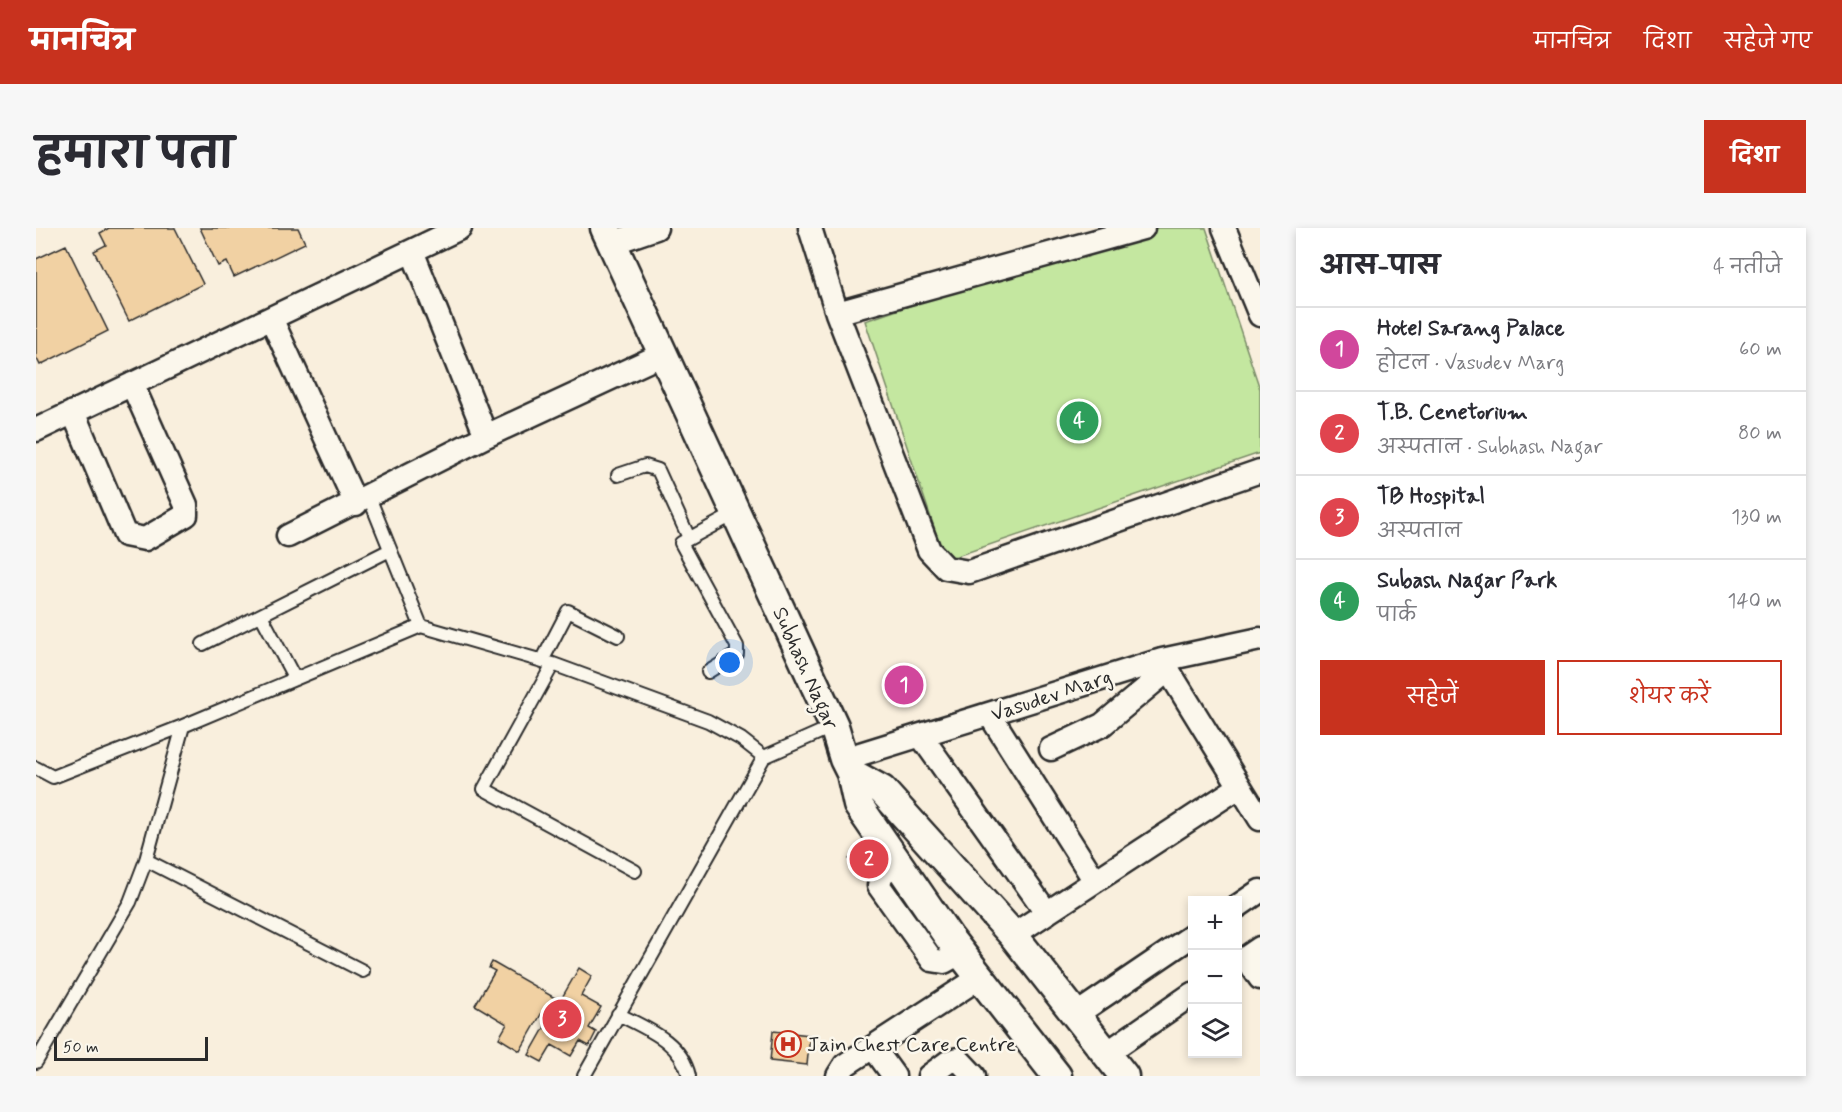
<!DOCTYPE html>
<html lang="hi">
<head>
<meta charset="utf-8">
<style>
	:root { --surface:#fff; --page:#f7f7f7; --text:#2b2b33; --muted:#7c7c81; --line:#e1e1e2; --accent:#c8321e }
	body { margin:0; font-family:Mynerve,"Playpen Sans Deva",sans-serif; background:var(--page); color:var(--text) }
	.controls { position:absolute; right:18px; bottom:18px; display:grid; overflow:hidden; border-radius:0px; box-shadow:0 3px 9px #0003 }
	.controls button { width:54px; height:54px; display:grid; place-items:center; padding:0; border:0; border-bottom:2px solid var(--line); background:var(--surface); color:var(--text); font:30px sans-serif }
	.scale { position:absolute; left:18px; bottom:15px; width:154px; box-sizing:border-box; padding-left:6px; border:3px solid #2b2b2b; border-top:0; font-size:16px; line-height:21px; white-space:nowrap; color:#2b2b2b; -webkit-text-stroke:4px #fbf7ec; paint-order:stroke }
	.you { position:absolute; left:694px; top:435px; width:21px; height:21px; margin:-15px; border:4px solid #fff; border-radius:50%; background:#1a73e8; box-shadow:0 0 0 9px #1a73e833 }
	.badge { display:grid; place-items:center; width:39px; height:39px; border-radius:50%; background:var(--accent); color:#fff; font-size:20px; font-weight:700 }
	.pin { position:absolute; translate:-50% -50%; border:3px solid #fff; box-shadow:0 2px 6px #0006 }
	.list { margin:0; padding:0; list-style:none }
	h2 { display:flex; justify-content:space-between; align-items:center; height:78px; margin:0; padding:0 24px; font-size:26px }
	h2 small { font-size:20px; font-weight:400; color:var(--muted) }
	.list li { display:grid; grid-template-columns:39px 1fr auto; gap:18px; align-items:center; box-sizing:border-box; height:84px; padding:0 24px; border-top:2px solid var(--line) }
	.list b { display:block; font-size:22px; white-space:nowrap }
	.list p { margin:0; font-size:20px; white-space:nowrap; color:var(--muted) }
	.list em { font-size:20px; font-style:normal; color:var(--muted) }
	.actions { display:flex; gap:12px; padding:18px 24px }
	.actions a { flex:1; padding:14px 0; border:2px solid var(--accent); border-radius:0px; text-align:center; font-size:21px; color:var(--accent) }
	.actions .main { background:var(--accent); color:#fff }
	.icon { flex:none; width:33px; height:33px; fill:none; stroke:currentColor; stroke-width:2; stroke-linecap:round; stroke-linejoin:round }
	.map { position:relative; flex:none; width:1224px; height:848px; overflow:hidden; border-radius:0px }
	header { display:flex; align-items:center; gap:36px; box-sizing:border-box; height:84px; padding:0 30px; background:var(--accent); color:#fff }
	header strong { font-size:28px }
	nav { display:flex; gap:33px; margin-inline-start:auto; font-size:21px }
	.intro { display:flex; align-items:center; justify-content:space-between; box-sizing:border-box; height:144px; padding:0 36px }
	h1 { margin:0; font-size:42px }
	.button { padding:15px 27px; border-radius:0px; background:var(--accent); color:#fff; font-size:21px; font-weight:700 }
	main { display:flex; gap:36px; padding:0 36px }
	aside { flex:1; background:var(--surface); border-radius:0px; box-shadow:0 3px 9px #0003 }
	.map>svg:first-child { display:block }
	.green { fill:#c4e7a0; stroke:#788966; stroke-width:1.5 }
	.building { fill:#f1d1a3; stroke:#2b2b2b; stroke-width:1.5 }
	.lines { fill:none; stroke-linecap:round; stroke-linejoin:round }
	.service-casing { stroke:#2b2b2b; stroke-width:16 }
	.minor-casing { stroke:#2b2b2b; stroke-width:27 }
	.tertiary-casing { stroke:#2b2b2b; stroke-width:33 }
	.service { stroke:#fbf7ec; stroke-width:12 }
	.minor { stroke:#fbf7ec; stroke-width:22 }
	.tertiary { stroke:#fbf7ec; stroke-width:28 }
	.labels { text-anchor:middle; stroke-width:5; stroke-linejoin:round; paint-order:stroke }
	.street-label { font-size:21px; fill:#2b2b2b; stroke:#fbf7ec }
	.poi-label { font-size:21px; fill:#2b2b2b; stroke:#fbf7ec; text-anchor:start }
</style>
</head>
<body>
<header>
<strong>मानचित्र</strong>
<nav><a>मानचित्र</a><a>दिशा</a><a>सहेजे गए</a></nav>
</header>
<div class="intro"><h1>हमारा पता</h1><a class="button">दिशा</a></div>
<main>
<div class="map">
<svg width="1224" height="848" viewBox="0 0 1224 848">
	<rect width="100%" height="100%" fill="#f9efdd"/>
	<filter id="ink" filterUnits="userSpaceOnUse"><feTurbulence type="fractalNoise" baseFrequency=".0167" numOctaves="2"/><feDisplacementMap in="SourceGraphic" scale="12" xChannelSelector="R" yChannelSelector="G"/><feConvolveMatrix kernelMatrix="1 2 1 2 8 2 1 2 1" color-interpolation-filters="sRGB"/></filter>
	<g filter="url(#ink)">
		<path class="green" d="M1102 0H1170L1224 161V225L909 332 829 93Z"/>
		<path class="building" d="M73 0H139L167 56 93 93 58 23 70 17 64 5Z
			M164 0H262L269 15 198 49 191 34 182 38Z
			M30 17 72 103 4 137 0 129V31Z
			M839 614 850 632 824 649 813 631Z
			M456 734 524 773 543 740 556 748 545 768 565 779 553 800 560 804 553 818 544 813 535 828 516 817 506 834 493 827 515 788 507 783 484 823 463 810 471 796 439 777 459 743 453 740Z
			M737 803 774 807 771 837 734 833Z"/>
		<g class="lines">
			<defs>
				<path id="service" d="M582 247 609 238 622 242 653 310
					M333 269 385 398
					M225 387 259 451
					M167 416 354 322
					M506 433 532 383 582 408
					M517 436 448 561 599 643
					M672 444 701 426V418L645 315 700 285
					M147 498 385 398 517 436 672 493 705 511 728 529
					M0 540 17 549 147 498 110 632 94 674 0 834
					M110 632 327 743
					M582 786C611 801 645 813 653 848
					M548 848 728 529 798 498"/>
				<path id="minor" d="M774 0 801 85 893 322 910 340 933 344 1224 243
					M1188 0 1224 87
					M576 15 620 0
					M801 85 1107 0
					M235 90 320 276
					M37 184 89 307 109 311 150 287V277L96 156
					M0 202 424 0
					M450 208 627 126
					M252 308 450 208 376 23
					M1126 432 1224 591
					M954 487 1059 653
					M885 508 1011 685
					M1015 521 1066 497 1132 442
					M808 531 1126 432 1224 411
					M861 634 845 647 843 658 896 732 908 734 926 724
					M1202 678 1224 663
					M977 707 1203 559
					M1210 730 1224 750
					M1202 735 1224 720
					M1041 786 1156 708
					M837 819 858 848
					M1071 825 1156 766
					M802 848 809 837 946 748
					M893 848 912 834 922 831 938 848"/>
				<path id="tertiary" d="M569 0 798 498 808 531 815 545 822 577 914 711 1021 848
					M815 545 846 562 977 707 1088 848"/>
			</defs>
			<use href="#service" class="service-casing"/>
			<use href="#minor" class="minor-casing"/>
			<use href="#tertiary" class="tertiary-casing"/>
			<use href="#service" class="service"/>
			<use href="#minor" class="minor"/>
			<use href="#tertiary" class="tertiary"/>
		</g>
	</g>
	<defs>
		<symbol id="hospital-ring" viewBox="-11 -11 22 22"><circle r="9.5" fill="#fbf7ec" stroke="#c8321e" stroke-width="1.5"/><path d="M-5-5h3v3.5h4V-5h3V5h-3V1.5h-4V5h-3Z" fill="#c8321e"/></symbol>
	</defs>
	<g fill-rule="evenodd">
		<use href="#hospital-ring" x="737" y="801" width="30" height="30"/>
	</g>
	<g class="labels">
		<g class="street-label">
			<text transform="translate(770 440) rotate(66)" y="7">Subhash Nagar</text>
			<text transform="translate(1015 467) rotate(-18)" y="7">Vasudev Marg</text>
		</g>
		<g class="poi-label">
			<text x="771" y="823">Jain Chest Care Centre</text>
		</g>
	</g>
</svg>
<div class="controls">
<button>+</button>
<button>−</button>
<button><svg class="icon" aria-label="layers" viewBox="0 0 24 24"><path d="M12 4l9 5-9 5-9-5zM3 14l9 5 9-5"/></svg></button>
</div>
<div class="scale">50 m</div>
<div class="you"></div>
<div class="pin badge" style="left:868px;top:457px;background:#d1479c">1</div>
<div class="pin badge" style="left:833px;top:631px;background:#e0444e">2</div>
<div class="pin badge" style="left:526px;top:791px;background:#e0444e">3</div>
<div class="pin badge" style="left:1043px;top:193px;background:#2e9e5b">4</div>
</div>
<aside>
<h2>आस-पास<small>4 नतीजे</small></h2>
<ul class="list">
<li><span class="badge" style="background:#d1479c">1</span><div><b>Hotel Sarang Palace</b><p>होटल · Vasudev Marg</p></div><em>60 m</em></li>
<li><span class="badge" style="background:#e0444e">2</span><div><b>T.B. Cenetorium</b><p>अस्पताल · Subhash Nagar</p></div><em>80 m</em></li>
<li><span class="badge" style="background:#e0444e">3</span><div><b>TB Hospital</b><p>अस्पताल</p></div><em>130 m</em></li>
<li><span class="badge" style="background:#2e9e5b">4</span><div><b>Subash Nagar Park</b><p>पार्क</p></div><em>140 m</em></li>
</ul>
<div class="actions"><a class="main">सहेजें</a><a>शेयर करें</a></div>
</aside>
</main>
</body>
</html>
